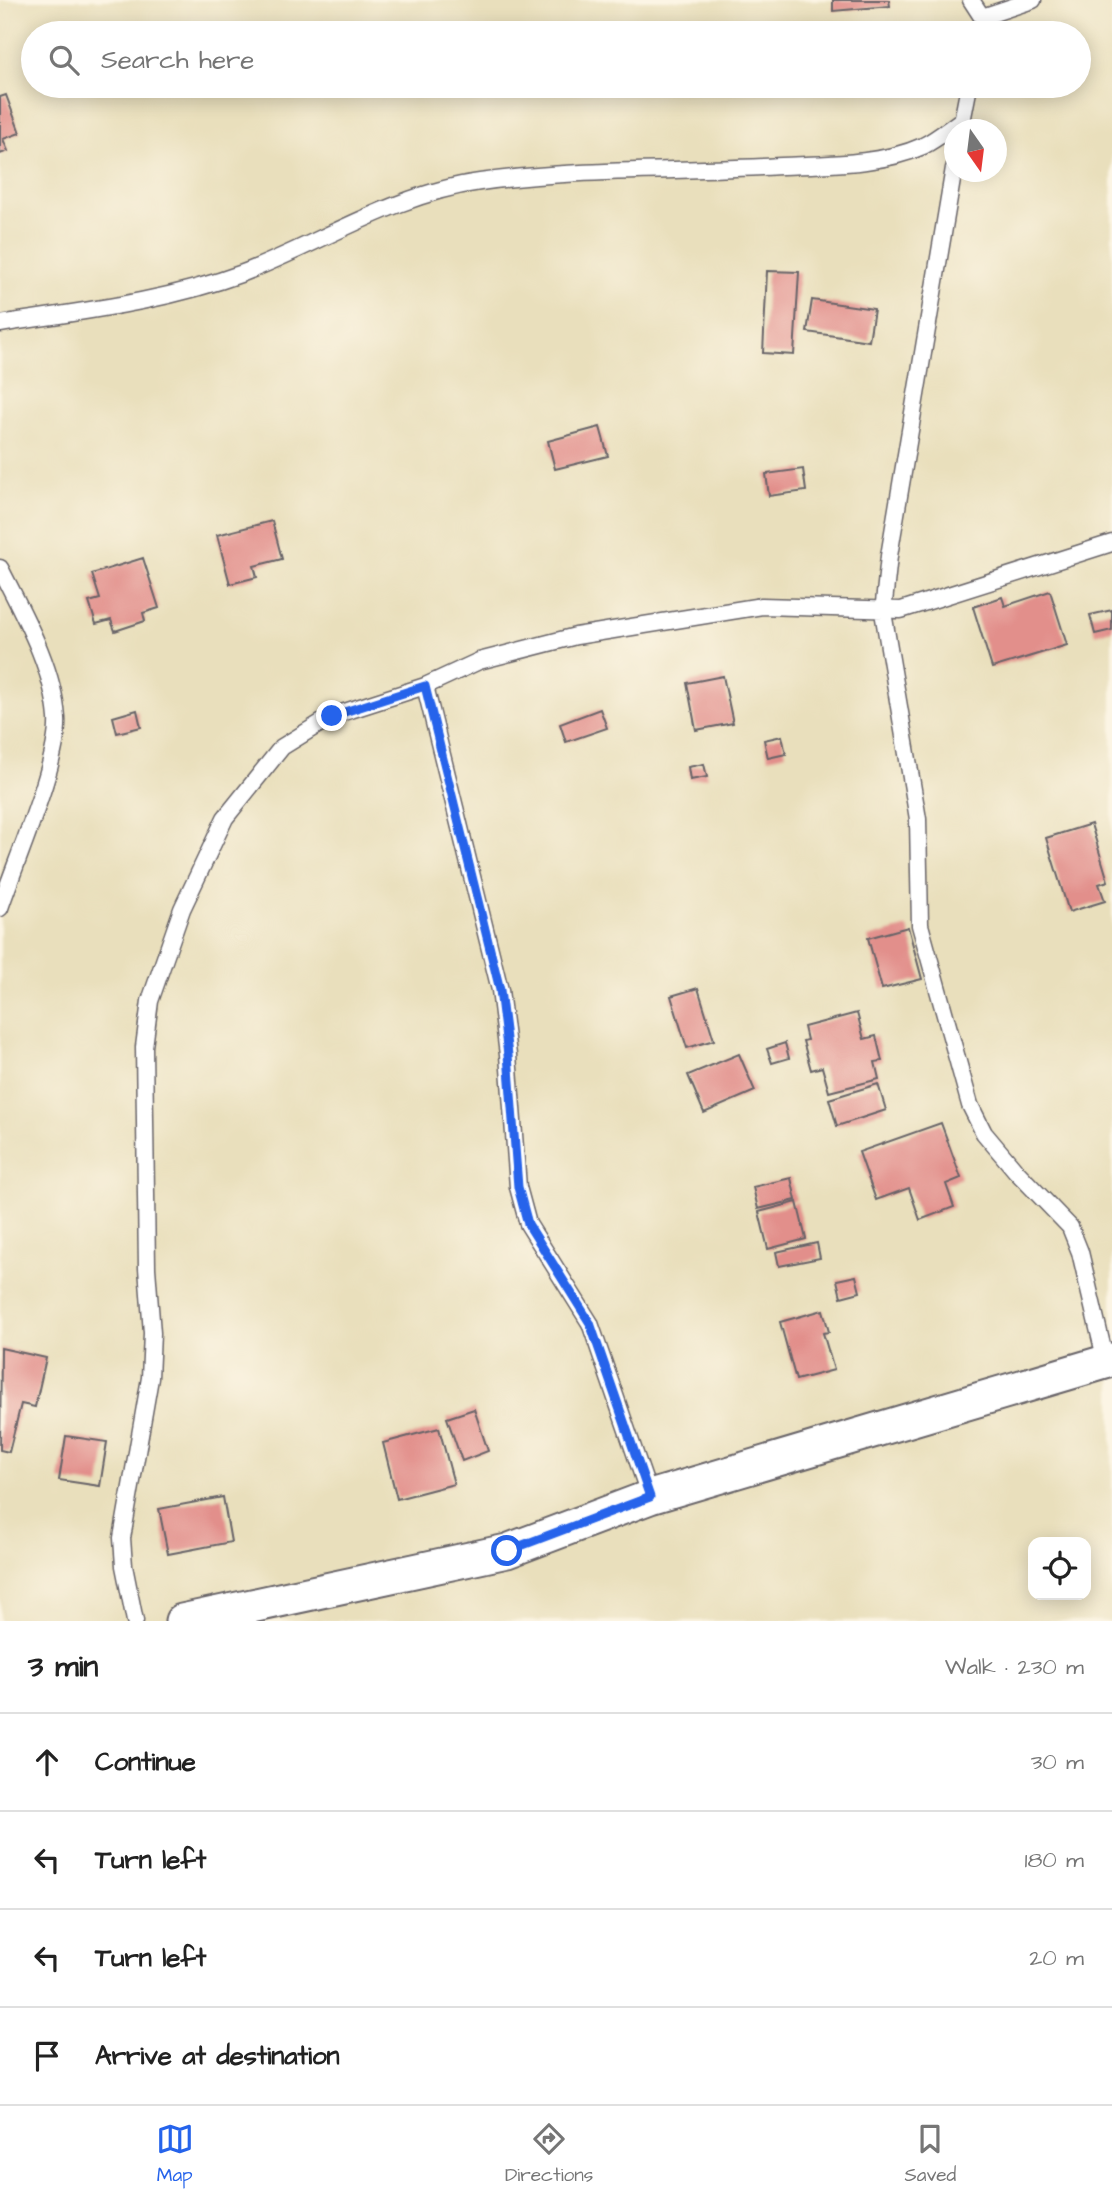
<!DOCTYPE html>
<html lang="en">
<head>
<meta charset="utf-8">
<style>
	:root { --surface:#fff; --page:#f2f2f2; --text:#222; --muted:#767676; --line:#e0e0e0; --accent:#2563eb }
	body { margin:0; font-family:"Architects Daughter",sans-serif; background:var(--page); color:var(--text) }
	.controls { position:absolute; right:21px; bottom:21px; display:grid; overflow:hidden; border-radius:14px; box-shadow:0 4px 18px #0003 }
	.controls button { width:63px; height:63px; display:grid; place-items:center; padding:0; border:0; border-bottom:2px solid var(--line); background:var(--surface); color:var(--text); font:35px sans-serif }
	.compass { position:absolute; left:944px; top:119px; width:63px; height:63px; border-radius:50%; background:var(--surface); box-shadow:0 4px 18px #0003; rotate:166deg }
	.stop { position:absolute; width:21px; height:21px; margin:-16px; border:5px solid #2563eb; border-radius:50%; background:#fff }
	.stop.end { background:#2563eb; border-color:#fff; box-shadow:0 2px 7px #0008 }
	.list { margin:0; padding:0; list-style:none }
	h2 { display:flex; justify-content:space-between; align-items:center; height:91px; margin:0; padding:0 28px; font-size:30px }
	h2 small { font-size:23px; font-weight:400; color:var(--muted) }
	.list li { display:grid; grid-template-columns:46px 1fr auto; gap:21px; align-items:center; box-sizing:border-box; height:98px; padding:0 28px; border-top:2px solid var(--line) }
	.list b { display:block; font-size:26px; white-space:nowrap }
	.list em { font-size:23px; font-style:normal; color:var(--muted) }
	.icon { flex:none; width:38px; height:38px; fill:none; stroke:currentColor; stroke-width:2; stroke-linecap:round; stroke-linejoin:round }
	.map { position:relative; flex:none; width:1112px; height:1621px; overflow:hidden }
	.search { position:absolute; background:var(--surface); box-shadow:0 4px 18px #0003; left:21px; right:21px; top:21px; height:77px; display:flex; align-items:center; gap:18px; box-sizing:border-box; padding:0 24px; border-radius:38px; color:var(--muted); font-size:26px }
	.sheet { height:483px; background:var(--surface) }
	nav { display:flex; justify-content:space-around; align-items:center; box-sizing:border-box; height:98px; border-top:2px solid var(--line); background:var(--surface); font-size:19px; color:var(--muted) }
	nav a { display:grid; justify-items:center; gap:4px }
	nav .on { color:var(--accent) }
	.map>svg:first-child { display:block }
	.building { fill:#e28f8b }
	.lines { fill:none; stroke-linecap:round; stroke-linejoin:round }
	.service-casing { stroke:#686468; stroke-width:19 }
	.minor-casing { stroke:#686468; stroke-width:37 }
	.service { stroke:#fff; stroke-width:16 }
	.minor { stroke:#fff; stroke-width:33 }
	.route { stroke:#2563eb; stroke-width:9 }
</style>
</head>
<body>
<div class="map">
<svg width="1112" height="1621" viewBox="0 0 1112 1621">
	<rect width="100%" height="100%" fill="#fcf5e5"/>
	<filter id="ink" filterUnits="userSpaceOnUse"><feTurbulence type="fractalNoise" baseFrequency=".0143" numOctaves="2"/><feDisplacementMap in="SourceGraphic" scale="14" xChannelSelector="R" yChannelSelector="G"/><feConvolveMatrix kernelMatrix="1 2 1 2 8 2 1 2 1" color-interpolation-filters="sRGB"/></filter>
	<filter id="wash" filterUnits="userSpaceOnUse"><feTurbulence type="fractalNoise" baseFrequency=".00686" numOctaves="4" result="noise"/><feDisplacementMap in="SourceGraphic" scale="28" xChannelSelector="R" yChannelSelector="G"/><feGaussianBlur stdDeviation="1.57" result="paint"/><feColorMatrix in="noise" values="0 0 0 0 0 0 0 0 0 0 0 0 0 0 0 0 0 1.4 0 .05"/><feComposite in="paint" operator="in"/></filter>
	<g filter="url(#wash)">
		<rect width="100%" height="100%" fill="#e9dfbc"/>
		<g id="blocks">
			<path class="building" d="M833 0H889L890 6 833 11Z
				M6 95 20 133 3 139 8 151 0 154V97Z
				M767 271 799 272 794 355 763 353Z
				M812 300 874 309 869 341 807 332Z
				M600 427 608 456 555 469 548 441Z
				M803 469 806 491 769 496 766 474Z
				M272 521 282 559 254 566 257 577 230 584 217 535Z
				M143 558 159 608 143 613 145 621 115 631 111 620 96 624 89 602 100 599 92 574Z
				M1050 591 1067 645 992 668 973 607 1002 597 1005 606Z
				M1112 610V630L1095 634 1090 615Z
				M723 676 733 723 696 730 687 683Z
				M600 709 607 728 566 742 560 724Z
				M137 710 141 727 117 733 113 717Z
				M782 736 786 754 768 758 764 740Z
				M704 764 707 777 690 780 688 767Z
				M1091 824 1108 881 1099 884 1105 901 1069 912 1046 838Z
				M908 927 922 979 882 989 868 938Z
				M698 988 714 1040 687 1048 671 996Z
				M857 1013 864 1039 876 1036 882 1061 875 1062 879 1079 829 1092 822 1067 811 1070 803 1041 807 1040 804 1027Z
				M785 1043 789 1058 772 1063 767 1049Z
				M739 1054 755 1091 704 1113 688 1075Z
				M878 1084 886 1110 837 1126 829 1099Z
				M941 1123 961 1178 946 1184 954 1207 920 1220 909 1188 876 1200 859 1152Z
				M791 1178 796 1200 758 1209 753 1187Z
				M797 1202 806 1239 768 1249 759 1212Z
				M817 1243 820 1258 779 1266 776 1252Z
				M856 1276 860 1292 841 1297 837 1280Z
				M823 1310 829 1332 823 1333 834 1370 796 1380 780 1322Z
				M1 1348 46 1358 35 1407 21 1404 9 1452 0 1450Z
				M474 1409 488 1451 462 1461 447 1418Z
				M439 1428 454 1484 397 1499 383 1443Z
				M66 1436 107 1442 100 1486 59 1480Z
				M223 1497 231 1542 168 1554 159 1509Z"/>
		</g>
	</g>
	<g filter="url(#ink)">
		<use href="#blocks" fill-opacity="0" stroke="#686468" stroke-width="2"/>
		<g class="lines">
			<defs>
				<path id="service" d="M971 0 982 17 1033 0
					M961 127 969 86
					M954 168 889 556 883 612 918 819 920 925 970 1105 984 1133 1016 1171 1070 1227 1080 1252 1106 1362
					M0 324C83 311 164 302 243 273 321 243 397 193 480 182 580 168 682 172 782 166 828 164 881 165 923 146 937 139 950 128 963 119
					M0 568C23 614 53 666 57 718 60 760 15 863 0 908
					M650 1497 590 1323 528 1224 518 1187 508 1055 500 990 425 686 479 661 576 636 762 606 901 610 1112 543
					M135 1621 124 1566 122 1538 150 1378 152 1333 147 1268 144 1047 150 1001 182 909 225 818 282 747 332 716 425 686"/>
				<path id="minor" d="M182 1621 507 1551 650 1497 1112 1360"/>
			</defs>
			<use href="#service" class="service-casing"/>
			<use href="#minor" class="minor-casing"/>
			<use href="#service" class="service"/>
			<use href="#minor" class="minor"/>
		</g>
	</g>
	<g class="lines" filter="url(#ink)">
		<path class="route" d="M332 716 425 686 500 990 508 1055 518 1187 528 1224 590 1323 650 1497 507 1551"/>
	</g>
</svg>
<div class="controls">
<button><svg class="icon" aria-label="locate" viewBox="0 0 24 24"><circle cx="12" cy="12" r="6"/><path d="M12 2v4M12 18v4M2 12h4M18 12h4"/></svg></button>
</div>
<svg class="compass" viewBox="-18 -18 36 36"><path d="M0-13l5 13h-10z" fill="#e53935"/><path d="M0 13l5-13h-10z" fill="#767676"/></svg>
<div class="stop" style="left:507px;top:1551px"></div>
<div class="stop end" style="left:332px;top:716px"></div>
<div class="search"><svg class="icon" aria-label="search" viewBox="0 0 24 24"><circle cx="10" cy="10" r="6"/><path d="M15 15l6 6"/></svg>Search here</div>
</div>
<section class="sheet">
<h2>3 min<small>Walk · 230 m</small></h2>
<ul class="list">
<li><svg class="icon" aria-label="ahead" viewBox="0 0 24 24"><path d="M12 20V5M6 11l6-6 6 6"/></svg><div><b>Continue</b></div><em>30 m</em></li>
<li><svg class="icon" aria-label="left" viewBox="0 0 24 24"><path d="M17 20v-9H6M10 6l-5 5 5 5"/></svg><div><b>Turn left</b></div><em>180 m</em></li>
<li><svg class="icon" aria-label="left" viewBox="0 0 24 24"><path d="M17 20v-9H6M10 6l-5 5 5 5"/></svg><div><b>Turn left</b></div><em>20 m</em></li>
<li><svg class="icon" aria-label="arrive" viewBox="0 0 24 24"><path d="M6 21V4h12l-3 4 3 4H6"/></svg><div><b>Arrive at destination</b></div></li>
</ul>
</section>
<nav>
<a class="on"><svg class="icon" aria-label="map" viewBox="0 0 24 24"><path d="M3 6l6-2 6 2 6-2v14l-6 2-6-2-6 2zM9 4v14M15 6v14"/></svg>Map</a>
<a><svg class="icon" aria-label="directions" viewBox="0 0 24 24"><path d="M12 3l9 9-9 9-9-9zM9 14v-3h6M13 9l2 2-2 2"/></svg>Directions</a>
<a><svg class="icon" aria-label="saved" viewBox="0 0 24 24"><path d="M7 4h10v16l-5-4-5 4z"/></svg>Saved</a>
</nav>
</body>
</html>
